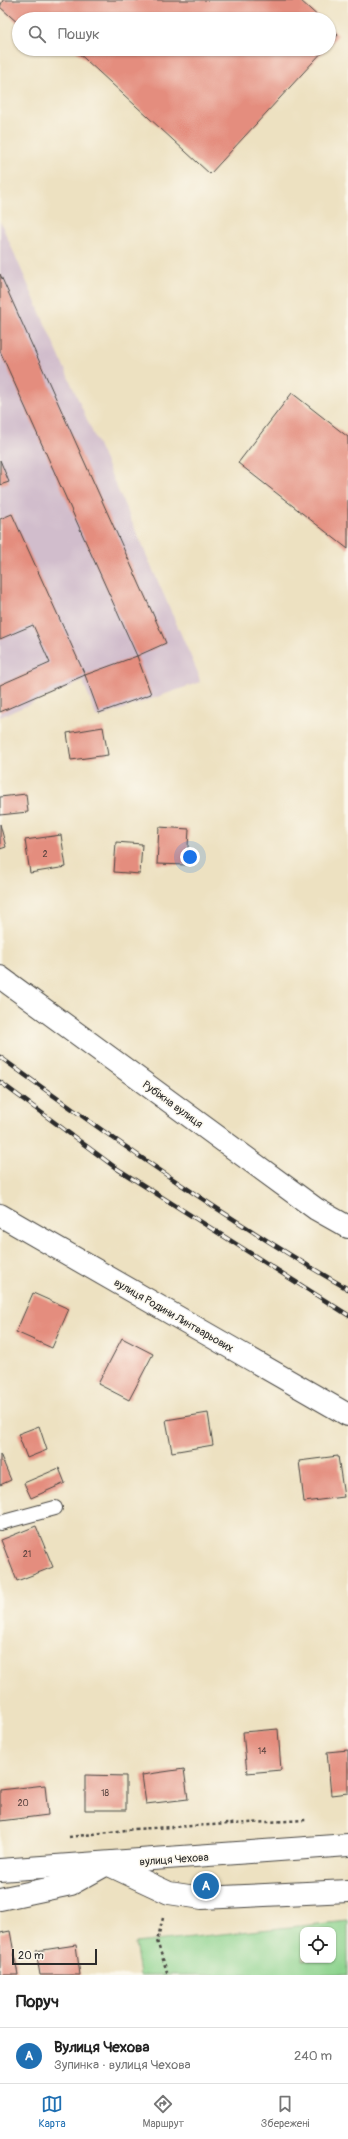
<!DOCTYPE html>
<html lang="uk">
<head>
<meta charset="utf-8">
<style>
	:root { --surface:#fff; --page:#f2f2f2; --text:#222; --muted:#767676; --line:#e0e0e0; --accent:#1f6fb2 }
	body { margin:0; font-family:Pangolin,sans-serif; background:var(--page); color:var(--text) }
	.controls { position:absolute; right:12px; bottom:12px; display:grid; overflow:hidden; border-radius:8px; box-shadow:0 1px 3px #0004 }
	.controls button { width:36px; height:36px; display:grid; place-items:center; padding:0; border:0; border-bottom:1px solid var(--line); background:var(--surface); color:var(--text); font:20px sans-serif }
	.scale { position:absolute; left:12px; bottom:10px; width:85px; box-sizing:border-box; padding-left:4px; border:2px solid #2b2b2b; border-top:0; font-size:11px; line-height:14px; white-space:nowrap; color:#2b2b2b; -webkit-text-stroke:3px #fbf7ec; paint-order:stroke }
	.you { position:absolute; left:190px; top:857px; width:14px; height:14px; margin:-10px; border:3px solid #fff; border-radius:50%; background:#1a73e8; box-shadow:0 0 0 6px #1a73e833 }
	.badge { display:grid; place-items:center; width:26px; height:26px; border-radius:50%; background:var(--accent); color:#fff; font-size:13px; font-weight:700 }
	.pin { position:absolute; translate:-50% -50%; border:2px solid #fff; box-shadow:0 1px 4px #0006 }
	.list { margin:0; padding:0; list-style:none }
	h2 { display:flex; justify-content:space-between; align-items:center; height:52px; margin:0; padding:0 16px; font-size:17px }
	h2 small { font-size:13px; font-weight:400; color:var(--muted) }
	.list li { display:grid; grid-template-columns:26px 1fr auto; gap:12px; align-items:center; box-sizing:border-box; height:56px; padding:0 16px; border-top:1px solid var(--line) }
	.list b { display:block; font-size:15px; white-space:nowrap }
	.list p { margin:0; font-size:13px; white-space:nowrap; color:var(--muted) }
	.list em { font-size:13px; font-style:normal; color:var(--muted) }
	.icon { flex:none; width:22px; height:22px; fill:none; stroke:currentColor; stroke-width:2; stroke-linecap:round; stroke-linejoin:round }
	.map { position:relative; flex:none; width:348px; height:1975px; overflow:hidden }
	.search { position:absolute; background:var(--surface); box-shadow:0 1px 3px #0004; left:12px; right:12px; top:12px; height:44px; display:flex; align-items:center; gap:10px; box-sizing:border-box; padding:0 14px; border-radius:22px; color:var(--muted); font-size:15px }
	.sheet { height:108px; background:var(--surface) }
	nav { display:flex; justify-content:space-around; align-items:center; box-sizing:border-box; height:56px; border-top:1px solid var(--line); background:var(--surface); font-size:11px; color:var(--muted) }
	nav a { display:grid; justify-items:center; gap:2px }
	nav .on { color:var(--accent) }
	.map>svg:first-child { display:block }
	.industrial { fill:#d1bdcc }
	.green { fill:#8dd38e; stroke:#5c7f5c; fill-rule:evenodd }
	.building { fill:#e48d7e }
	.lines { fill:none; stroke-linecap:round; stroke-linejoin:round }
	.lane-casing { stroke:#484642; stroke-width:16 }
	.street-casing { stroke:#484642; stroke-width:24 }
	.secondary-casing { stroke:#484642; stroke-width:24 }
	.path { stroke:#484642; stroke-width:2.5; stroke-dasharray:3 3; stroke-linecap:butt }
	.lane { stroke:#fff; stroke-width:14 }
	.street { stroke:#fff; stroke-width:22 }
	.secondary { stroke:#fff; stroke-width:22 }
	.rail-casing { stroke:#2b2b2b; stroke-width:4.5 }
	.rail { stroke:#fbf7ec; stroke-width:3; stroke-dasharray:9; stroke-linecap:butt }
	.labels { text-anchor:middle; stroke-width:3; stroke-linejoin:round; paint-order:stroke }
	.number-label { font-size:9px; fill:#594440 }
	.street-label { font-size:11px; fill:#2b2b2b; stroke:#fbf7ec }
</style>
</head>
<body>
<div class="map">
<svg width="348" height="1975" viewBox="0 0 348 1975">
	<rect width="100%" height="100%" fill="#fbf7ec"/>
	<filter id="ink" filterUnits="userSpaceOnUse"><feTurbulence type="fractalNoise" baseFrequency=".025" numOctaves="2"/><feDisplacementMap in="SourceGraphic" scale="8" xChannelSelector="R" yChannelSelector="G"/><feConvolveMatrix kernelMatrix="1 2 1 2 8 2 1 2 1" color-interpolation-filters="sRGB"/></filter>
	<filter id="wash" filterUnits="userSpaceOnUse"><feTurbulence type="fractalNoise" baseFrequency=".012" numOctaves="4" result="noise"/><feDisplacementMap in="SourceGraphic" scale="16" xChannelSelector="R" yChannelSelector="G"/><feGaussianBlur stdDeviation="0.9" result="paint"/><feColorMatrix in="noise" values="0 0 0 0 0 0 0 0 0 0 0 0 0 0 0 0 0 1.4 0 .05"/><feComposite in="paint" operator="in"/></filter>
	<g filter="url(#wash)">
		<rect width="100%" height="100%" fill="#ede1c1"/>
		<path class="industrial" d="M0 221 198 673 200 682 97 718 83 681 0 717Z"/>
		<path class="green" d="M348 1921V1975H140L135 1943ZM303 1930H333V1960H303Z"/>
		<g id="blocks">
			<path class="building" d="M3 0H300L321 19H19V24L0 7Z
				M329 27 338 35 329 45Z
				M74 49H325L210 174Z
				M0 274 166 643 137 656 151 694 99 713 85 675 137 656 0 351Z
				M292 393 348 437V549L238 463Z
				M0 460 9 482 0 485Z
				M12 514 85 675 0 712V685L50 663 33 625 0 639V519Z
				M103 727 108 755 71 760 67 733Z
				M26 794 28 812 0 815V797Z
				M0 824 6 847 0 849Z
				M159 827 189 829 187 865 157 864Z
				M61 835 66 867 30 873 25 840Z
				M116 842 142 844 140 874 114 872Z
				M33 1293 69 1309 52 1348 16 1332Z
				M122 1338 153 1354 129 1400 98 1384Z
				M208 1413 213 1445 172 1452 166 1420Z
				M39 1426 47 1450 27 1458 18 1434Z
				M0 1454 11 1480 0 1485Z
				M338 1456 344 1497 304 1502 299 1461Z
				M59 1468 65 1483 31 1498 24 1483Z
				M36 1526 53 1567 17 1581 1 1540Z
				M278 1729 281 1770 247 1773 243 1732Z
				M348 1750V1793L331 1795 327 1752Z
				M184 1769 188 1799 146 1804 142 1775Z
				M85 1775 126 1776V1810H85Z
				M45 1785 48 1815 0 1821V1790Z
				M10 1931 18 1975H0V1933Z
				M76 1945 80 1975H40L36 1951Z"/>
		</g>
	</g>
	<g filter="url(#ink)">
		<use href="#blocks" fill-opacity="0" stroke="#484642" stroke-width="1"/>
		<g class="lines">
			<defs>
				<path id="lane" d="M0 1523 55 1508"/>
				<path id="street" d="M0 977 316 1209 348 1227
					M0 1899 71 1884 107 1864 169 1893 202 1898 348 1891"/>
				<path id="secondary" d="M0 1215 348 1415
					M0 1870 348 1845"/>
			</defs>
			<use href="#lane" class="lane-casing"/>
			<use href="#street" class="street-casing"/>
			<use href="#secondary" class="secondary-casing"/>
			<path class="path" d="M69 1837 134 1829 306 1820
				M163 1918 157 1941 168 1975"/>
			<use href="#lane" class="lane"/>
			<use href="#street" class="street"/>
			<use href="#secondary" class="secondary"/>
			<defs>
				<path id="rail" d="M0 1057C113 1139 227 1220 348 1289
					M0 1082 116 1168 348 1315"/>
			</defs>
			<use href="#rail" class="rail-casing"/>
			<use href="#rail" class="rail"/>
		</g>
	</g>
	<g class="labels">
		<g class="number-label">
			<text x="45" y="857">2</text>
			<text x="27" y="1557">21</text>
			<text x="262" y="1754">14</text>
			<text x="105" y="1796">18</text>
			<text x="23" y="1806">20</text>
		</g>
		<g class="street-label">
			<text transform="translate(173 1104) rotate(36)" y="4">Рубіжна вулиця</text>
			<text transform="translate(174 1315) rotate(30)" y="4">вулиця Родини Линтварьових</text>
			<text transform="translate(174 1859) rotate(-4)" y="4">вулиця Чехова</text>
		</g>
	</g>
</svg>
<div class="controls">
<button><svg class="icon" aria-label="locate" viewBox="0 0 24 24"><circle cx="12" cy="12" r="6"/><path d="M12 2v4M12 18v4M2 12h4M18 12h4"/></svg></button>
</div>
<div class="scale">20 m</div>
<div class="you"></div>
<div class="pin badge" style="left:206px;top:1886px">A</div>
<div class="search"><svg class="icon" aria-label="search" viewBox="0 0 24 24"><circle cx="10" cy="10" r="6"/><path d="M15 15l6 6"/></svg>Пошук</div>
</div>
<section class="sheet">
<h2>Поруч<small></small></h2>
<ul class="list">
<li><span class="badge">A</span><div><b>Вулиця Чехова</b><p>Зупинка · вулиця Чехова</p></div><em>240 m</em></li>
</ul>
</section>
<nav>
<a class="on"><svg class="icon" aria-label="map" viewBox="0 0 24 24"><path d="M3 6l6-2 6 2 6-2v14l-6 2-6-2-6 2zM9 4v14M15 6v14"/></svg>Карта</a>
<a><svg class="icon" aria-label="directions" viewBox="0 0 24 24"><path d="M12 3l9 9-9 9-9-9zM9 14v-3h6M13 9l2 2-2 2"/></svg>Маршрут</a>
<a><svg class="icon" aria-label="saved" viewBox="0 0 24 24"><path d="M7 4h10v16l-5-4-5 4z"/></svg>Збережені</a>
</nav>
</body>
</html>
